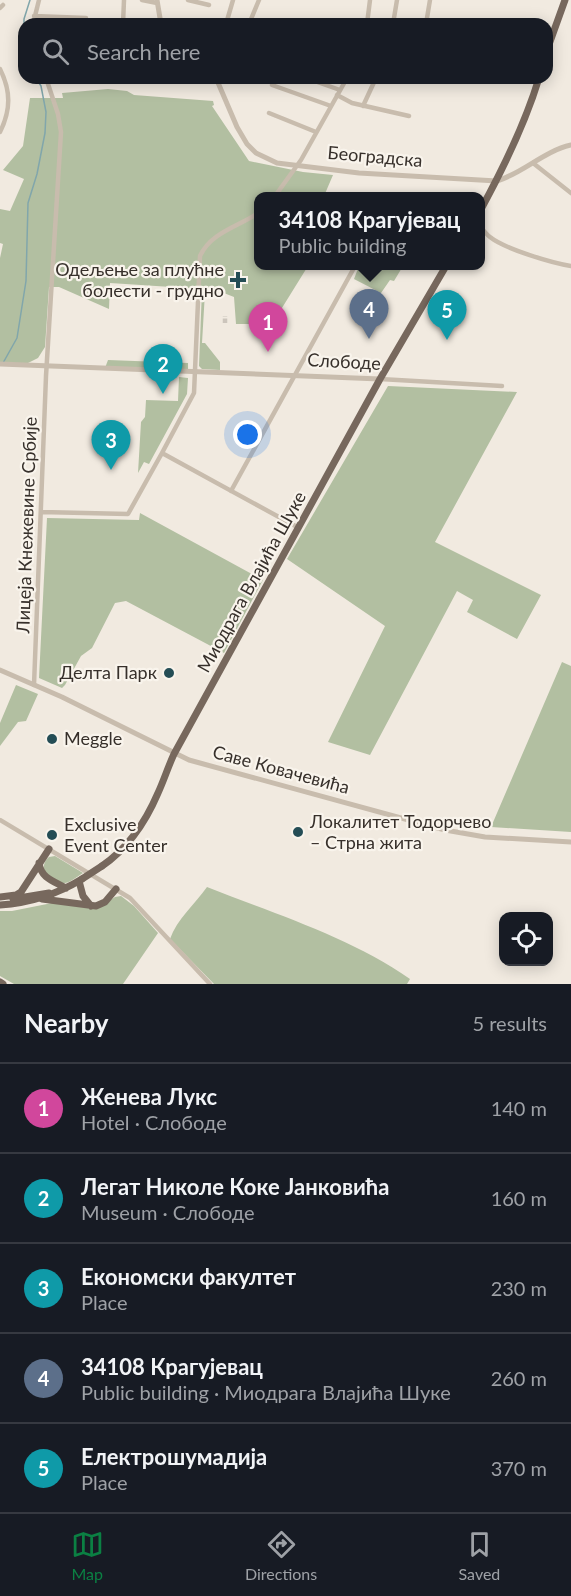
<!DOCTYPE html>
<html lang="en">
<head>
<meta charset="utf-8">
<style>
	:root { --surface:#171b24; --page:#20242c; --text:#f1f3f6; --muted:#9ea1a6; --line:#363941; --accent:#0b8043 }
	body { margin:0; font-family:Lato,sans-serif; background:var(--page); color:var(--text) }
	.controls { position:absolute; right:18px; bottom:18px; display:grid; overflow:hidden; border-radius:12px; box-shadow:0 3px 15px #0003 }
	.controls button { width:54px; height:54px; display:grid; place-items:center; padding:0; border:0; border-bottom:2px solid var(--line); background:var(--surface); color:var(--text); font:30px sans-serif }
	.you { position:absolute; left:248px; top:435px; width:21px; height:21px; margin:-15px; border:4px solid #fff; border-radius:50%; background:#1a73e8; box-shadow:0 0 0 9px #1a73e833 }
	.badge { display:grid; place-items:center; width:39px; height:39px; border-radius:50%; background:var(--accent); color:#fff; font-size:20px; font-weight:700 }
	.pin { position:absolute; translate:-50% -50px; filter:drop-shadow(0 2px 3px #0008) }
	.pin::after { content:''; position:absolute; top:32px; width:21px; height:18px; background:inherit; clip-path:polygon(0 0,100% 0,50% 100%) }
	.popup { position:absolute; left:254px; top:192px; width:231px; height:78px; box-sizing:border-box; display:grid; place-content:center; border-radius:12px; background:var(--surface); filter:drop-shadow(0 2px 4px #0005); font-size:20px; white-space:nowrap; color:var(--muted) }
	.popup b { font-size:22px; color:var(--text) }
	.popup::after { content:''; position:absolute; left:50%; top:100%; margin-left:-12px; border:12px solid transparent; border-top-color:var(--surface) }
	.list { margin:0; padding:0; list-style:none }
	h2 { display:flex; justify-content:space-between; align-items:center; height:78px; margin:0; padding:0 24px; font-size:26px }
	h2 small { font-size:20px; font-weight:400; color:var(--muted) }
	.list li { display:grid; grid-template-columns:39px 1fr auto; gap:18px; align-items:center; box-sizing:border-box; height:90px; padding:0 24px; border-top:2px solid var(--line) }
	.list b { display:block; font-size:22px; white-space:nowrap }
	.list p { margin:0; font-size:20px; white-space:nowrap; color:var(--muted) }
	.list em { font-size:20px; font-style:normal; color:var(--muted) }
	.icon { flex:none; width:33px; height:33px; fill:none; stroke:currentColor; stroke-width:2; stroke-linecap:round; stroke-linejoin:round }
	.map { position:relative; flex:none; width:571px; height:984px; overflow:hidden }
	.search { position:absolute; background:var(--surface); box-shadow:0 3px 15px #0003; left:18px; right:18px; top:18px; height:66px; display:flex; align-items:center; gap:15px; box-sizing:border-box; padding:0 21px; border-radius:18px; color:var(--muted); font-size:22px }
	.sheet { height:528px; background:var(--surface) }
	nav { display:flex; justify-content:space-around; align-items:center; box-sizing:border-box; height:84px; border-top:2px solid var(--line); background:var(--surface); font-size:16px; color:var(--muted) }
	nav a { display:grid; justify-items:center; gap:3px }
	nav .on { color:var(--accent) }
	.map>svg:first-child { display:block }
	.green { fill:#b2bfa1 }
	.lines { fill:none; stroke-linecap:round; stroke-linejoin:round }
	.stream { stroke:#81a6ab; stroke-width:1.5 }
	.minor-tunnel { stroke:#ccc5bc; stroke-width:4.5; stroke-dasharray:4.5 2; stroke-linecap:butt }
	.minor { stroke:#c8bcad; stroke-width:4.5 }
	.tertiary { stroke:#c8bcad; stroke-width:5 }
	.primary { stroke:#77685d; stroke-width:7 }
	.primary-bridge { stroke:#77685d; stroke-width:7 }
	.poi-dot { fill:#244d55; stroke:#f9f4ec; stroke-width:2 }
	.labels { text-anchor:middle; stroke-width:4.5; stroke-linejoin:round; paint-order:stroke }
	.street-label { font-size:18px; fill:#37302b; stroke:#f9f4ec }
	.poi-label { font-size:18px; fill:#37302b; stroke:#f9f4ec; text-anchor:start }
</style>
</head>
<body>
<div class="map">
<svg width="571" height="984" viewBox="0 0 571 984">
	<rect width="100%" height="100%" fill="#f1eae0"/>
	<path class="green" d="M108 89 127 91 134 95 213 101 214 105 212 106 249 161 303 172 333 175 324 196H258V266H308L272 324H236L234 297 211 288 205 292 202 343H205L220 362V370L202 369 199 366 202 289 110 283 109 309 59 287H49L45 347 38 358 28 363 0 364V258L3 244 0 243V209L10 211 24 179 3 170 23 146 30 98H63L62 93Z
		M359 266H403L394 281 390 280 381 293 354 279Z
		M108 360 188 363V371L105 368Z
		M179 377 188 378 187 394 149 464 144 462 138 473 141 422 145 417 146 400 178 401Z
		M388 386 517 392 435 542 541 595 517 639 467 612 473 600 457 591 370 755 328 742 385 626 287 559Z
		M140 513 263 580 224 653 126 601 115 603 92 648 81 656 65 685 62 688 39 678 47 518 139 520Z
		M562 662 571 666V832L491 827Z
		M16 685 38 694 26 721 18 722 0 746V723Z
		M55 856 83 873C78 876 71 882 65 883 50 883 36 868 49 857Z
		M207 887C275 914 350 937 410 979L407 984H214L170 939C177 919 195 904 207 887Z
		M121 896 134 906 158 933 123 984H14L0 976V911H12L52 903 97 909 115 897Z"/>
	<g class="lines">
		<path class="stream" d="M24 44V19L30 0
			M3 363 17 338 26 281 28 203 37 174 45 133 46 112 41 86 36 78"/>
		<path class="minor-tunnel" d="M225 323V316"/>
		<path class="minor" d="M142 0 157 3
			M188 0 209 5
			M0 8 3 5
			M34 16 86 18
			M33 24 39 0
			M123 24 124 0
			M226 24 233 0
			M249 24 259 0
			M367 24 370 0
			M393 24 397 0
			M426 24 430 0
			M0 69C11 91 11 110 0 132
			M306 78 340 90
			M272 85 331 106
			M337 95 352 103 409 116
			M363 106 376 78
			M269 113 316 132
			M533 163 571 193
			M275 196 301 160 347 78
			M258 213C238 227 211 232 200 256L194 393 162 453 299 528
			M480 226C483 230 486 234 490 237 505 249 552 263 571 266
			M380 379 502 386
			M231 491 355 266
			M41 512 128 514 162 453
			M34 685 46 376 61 132 58 114 46 78
			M0 820 130 898 210 984"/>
		<path class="tertiary" d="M157 0 161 24
			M216 78 237 127 247 144 256 153 277 163 359 173 497 181C523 173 544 151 571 145
			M0 364 380 379
			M0 670 62 697 189 760 445 830 485 837 571 842"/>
		<path class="primary" d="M547 50 565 0
			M480 211C503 169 525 124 539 78
			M39 863C41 878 53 881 66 888
			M102 866C127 849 146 821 158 793 164 780 168 767 174 754L380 379 446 266
			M79 881 83 896 91 906
			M0 897 16 895 21 892 49 849
			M13 899 49 893
			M42 899 96 906 105 902 116 889
			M0 905C30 903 56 895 82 879
			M0 982 3 984"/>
		<path class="primary-bridge" d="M82 879 102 866"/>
	</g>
	<g class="poi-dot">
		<path d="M235 271h6v6h6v6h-6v6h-6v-6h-6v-6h6z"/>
		<circle cx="169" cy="673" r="6"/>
		<circle cx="52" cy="739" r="6"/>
		<circle cx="298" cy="832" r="6"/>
		<circle cx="52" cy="835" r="6"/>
	</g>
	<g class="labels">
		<g class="street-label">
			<text transform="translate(375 157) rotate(5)" y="6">Београдска</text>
			<text transform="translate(344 362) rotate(3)" y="6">Слободе</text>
			<text transform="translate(27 525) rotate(-88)" y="6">Лицеја Кнежевине Србије</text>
			<text transform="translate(252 582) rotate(-61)" y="6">Миодрага Влајића Шуке</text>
			<text transform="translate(281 770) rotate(15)" y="6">Саве Ковачевића</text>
		</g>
		<g class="poi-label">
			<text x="224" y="276" text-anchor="end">Одељење за плућне<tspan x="224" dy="21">болести - грудно</tspan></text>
			<text x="157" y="679" text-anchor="end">Делта Парк</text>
			<text x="64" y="745">Meggle</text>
			<text x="310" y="828">Локалитет Тодорчево<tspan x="310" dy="21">– Стрна жита</tspan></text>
			<text x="64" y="831">Exclusive<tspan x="64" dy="21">Event Center</tspan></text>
		</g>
	</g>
</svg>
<div class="controls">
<button><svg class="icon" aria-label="locate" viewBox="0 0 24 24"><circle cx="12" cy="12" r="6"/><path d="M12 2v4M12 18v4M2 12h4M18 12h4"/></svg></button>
</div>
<div class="you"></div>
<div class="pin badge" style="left:268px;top:352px;background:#d1479c">1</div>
<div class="pin badge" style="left:163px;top:394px;background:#0f9aa8">2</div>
<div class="pin badge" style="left:111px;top:470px;background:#0f9aa8">3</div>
<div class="pin badge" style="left:369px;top:339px;background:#5c6f8a">4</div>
<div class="popup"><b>34108 Крагујевац</b>Public building</div>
<div class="pin badge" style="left:447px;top:340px;background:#0f9aa8">5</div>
<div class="search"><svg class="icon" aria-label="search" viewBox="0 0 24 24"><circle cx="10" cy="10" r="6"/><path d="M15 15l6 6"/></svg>Search here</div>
</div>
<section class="sheet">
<h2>Nearby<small>5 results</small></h2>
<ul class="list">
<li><span class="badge" style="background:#d1479c">1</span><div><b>Женева Лукс</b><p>Hotel · Слободе</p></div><em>140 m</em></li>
<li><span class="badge" style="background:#0f9aa8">2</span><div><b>Легат Николе Коке Јанковића</b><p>Museum · Слободе</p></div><em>160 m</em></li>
<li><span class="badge" style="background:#0f9aa8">3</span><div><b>Економски факултет</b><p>Place</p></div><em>230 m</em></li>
<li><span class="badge" style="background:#5c6f8a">4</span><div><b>34108 Крагујевац</b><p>Public building · Миодрага Влајића Шуке</p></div><em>260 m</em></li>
<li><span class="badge" style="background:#0f9aa8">5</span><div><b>Електрошумадија</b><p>Place</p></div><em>370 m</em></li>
</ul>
</section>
<nav>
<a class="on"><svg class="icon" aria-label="map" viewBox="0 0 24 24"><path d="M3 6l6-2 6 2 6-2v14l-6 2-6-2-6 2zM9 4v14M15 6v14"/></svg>Map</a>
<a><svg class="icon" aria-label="directions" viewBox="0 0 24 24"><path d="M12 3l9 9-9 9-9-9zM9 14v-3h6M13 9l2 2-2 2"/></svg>Directions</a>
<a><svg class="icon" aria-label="saved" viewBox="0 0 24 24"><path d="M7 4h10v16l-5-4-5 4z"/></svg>Saved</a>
</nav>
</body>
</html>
